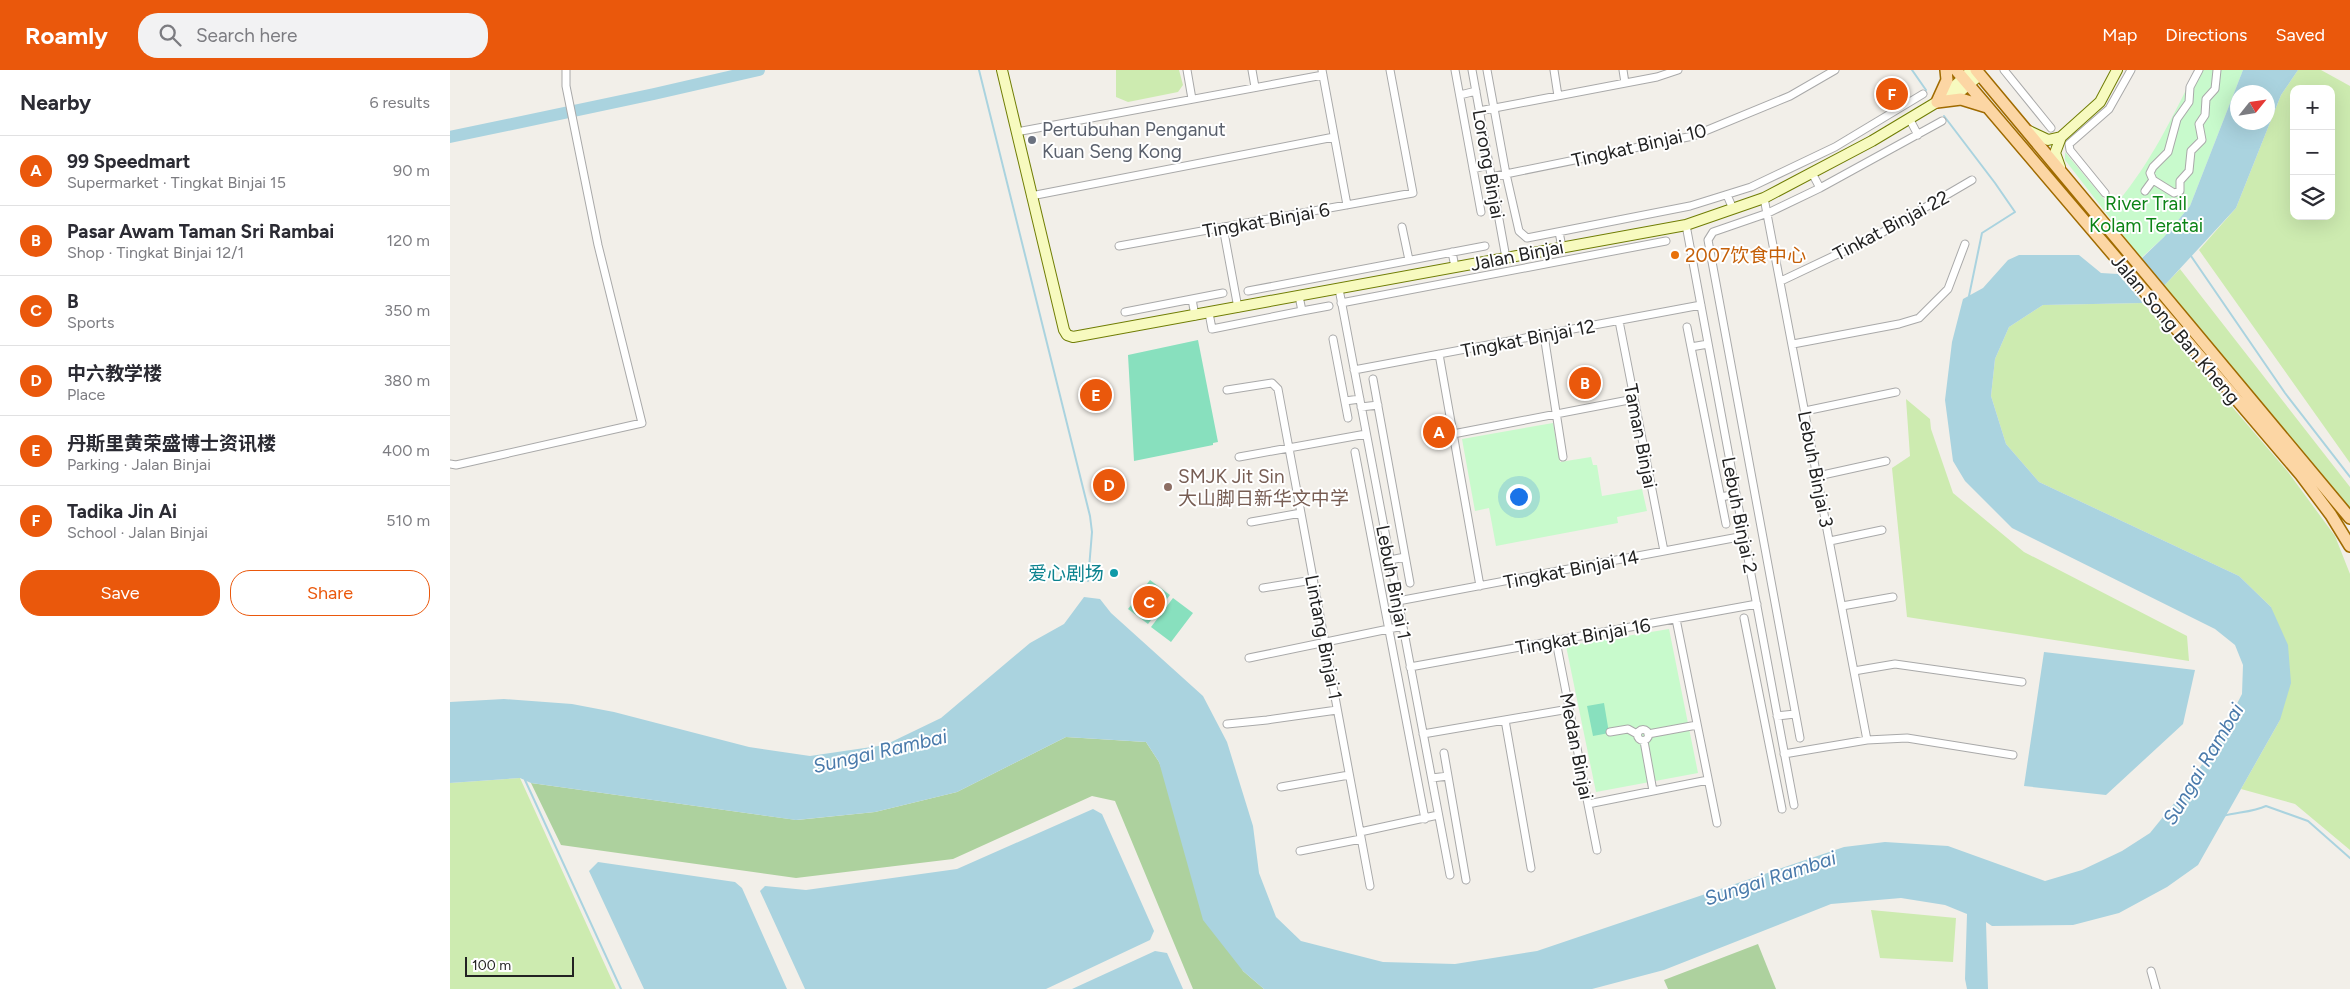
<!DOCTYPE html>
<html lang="en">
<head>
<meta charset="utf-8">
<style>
	:root { --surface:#fff; --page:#f2f2f3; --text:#2b2b33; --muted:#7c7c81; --line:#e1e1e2; --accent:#ea580c }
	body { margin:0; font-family:Figtree,"Noto Sans SC",sans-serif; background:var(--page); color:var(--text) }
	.controls { position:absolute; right:15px; top:15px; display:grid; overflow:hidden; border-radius:10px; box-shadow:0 5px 20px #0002 }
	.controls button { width:45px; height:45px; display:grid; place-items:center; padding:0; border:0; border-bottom:1px solid var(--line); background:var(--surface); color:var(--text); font:25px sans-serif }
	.compass { position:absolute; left:1780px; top:15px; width:45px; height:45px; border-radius:50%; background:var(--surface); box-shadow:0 5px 20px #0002; rotate:60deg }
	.scale { position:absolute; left:15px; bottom:12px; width:109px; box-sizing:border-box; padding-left:5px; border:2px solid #222; border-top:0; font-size:14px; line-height:18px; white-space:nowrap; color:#222; -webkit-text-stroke:4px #fff; paint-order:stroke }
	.you { position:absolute; left:1068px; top:426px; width:18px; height:18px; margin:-12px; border:4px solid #fff; border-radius:50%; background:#1a73e8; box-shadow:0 0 0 8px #1a73e833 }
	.badge { display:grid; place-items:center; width:32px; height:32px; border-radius:50%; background:var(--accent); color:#fff; font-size:16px; font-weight:700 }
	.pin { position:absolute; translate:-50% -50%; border:2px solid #fff; box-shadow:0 1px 5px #0006 }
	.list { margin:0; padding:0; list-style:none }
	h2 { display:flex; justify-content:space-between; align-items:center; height:65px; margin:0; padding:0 20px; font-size:21px }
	h2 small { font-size:16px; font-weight:400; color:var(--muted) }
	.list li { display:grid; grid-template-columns:32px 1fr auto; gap:15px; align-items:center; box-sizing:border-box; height:70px; padding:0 20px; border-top:1px solid var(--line) }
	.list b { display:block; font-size:19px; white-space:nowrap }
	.list p { margin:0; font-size:16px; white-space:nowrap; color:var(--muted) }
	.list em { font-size:16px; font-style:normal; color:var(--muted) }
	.actions { display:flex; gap:10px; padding:15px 20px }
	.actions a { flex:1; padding:11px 0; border:1px solid var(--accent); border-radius:20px; text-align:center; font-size:18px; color:var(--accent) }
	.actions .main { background:var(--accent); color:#fff }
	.icon { flex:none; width:28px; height:28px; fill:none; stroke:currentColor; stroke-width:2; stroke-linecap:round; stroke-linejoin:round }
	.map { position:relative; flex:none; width:1900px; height:919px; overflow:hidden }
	header { display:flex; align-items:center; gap:30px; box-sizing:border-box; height:70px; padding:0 25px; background:var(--accent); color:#fff }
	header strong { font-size:24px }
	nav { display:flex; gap:28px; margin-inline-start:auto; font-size:18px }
	.search { width:350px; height:45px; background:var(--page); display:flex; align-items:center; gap:12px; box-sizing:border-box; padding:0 18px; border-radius:20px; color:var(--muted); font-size:19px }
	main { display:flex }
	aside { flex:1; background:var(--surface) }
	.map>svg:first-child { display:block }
	.grass { fill:#cdebb0; fill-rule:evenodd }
	.forest { fill:#add19e }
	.park { fill:#c8facc }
	.pitch { fill:#88e0be }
	.water { fill:#aad3df; fill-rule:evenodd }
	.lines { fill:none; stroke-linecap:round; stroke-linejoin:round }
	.stream { stroke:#aad3df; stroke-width:2 }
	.river { stroke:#aad3df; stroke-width:12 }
	.street-casing { stroke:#a9a9a9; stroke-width:9 }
	.secondary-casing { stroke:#707d05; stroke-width:12 }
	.primary-casing { stroke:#a06b00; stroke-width:14 }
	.street { stroke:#fff; stroke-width:7 }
	.secondary { stroke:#f7fabf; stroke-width:10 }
	.primary { stroke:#fcd6a4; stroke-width:11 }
	.worship-dot { fill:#6b7280; stroke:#fff; stroke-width:2 }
	.food-dot { fill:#e8710a; stroke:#fff; stroke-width:2 }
	.education-dot { fill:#8d6e63; stroke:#fff; stroke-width:2 }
	.culture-dot { fill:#0f9aa8; stroke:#fff; stroke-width:2 }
	.labels { text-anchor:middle; stroke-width:4; stroke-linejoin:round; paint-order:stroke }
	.worship-label { font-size:19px; fill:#5b616d; stroke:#fff; text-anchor:start }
	.street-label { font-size:19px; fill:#222; stroke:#fff }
	.park-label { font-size:19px; fill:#0c8416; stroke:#fff }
	.food-label { font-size:19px; fill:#c56008; stroke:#fff; text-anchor:start }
	.education-label { font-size:19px; fill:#785e54; stroke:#fff; text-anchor:start }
	.culture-label { font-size:19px; fill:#0d838f; stroke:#fff; text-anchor:end }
	.water-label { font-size:20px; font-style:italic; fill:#4a7aab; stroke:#fff }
</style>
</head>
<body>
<header>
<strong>Roamly</strong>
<div class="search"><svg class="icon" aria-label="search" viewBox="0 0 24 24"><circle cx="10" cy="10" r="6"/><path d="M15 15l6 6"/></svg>Search here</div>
<nav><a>Map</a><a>Directions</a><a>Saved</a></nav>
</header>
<main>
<aside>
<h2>Nearby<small>6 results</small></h2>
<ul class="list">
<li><span class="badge">A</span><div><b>99 Speedmart</b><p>Supermarket · Tingkat Binjai 15</p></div><em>90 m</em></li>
<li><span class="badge">B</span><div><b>Pasar Awam Taman Sri Rambai</b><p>Shop · Tingkat Binjai 12/1</p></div><em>120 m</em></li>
<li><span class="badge">C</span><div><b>B</b><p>Sports</p></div><em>350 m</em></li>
<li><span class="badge">D</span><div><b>中六教学楼</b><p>Place</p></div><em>380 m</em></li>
<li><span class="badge">E</span><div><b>丹斯里黄荣盛博士资讯楼</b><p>Parking · Jalan Binjai</p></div><em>400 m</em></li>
<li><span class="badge">F</span><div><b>Tadika Jin Ai</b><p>School · Jalan Binjai</p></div><em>510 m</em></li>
</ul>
<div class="actions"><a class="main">Save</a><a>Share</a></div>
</aside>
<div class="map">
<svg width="1900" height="919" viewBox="0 0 1900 919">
	<rect width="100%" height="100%" fill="#f2efe9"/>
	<path class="grass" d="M666 0H729L733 15 728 22 678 32 666 27Z
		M1848 0H1871L1900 16V393L1749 180 1786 138 1831 25ZM1844 19H1881V146H1844Z
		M1730 199 1900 417V438L1713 217Z
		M1693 233 1838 402 1885 466 1900 504V780L1845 734 1791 719 1830 650 1821 537 1789 506 1589 412 1556 374 1541 326 1545 289 1559 257 1593 235Z
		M1456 329 1480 349 1481 359 1503 423 1574 482 1737 566 1739 591 1457 547 1442 398 1460 386Z
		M70 708 166 919H0V713Z
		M1421 840 1506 848 1503 892 1430 888Z"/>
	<path class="forest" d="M616 667 696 672 709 692 793 901 814 919H743L665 731 642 726 503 789 346 808 111 775 81 713 347 750 425 742 507 722Z
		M1308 874 1326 919H1218L1214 910Z"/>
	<path class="park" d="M1746 0H1793L1740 136 1714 167 1691 188 1615 90V82L1655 130 1660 126 1667 133C1701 92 1722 48 1746 0Z
		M1103 353 1110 392 1141 387 1143 395H1147L1152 426 1192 419 1197 441 1167 447 1168 453 1046 476 1039 438 1025 441 1012 369Z
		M1219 559 1248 703 1146 722 1116 576Z"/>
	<path class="pitch" d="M748 270 768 372 763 373V375L684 391 678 285Z
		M700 510 720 525 698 554 678 539Z
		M723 528 743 543 721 572 701 557Z
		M1154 633 1159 663 1143 666 1137 636Z"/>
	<path class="water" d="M1793 0H1848L1831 25 1786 138 1713 217 1691 189 1714 167 1740 136ZM1788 22H1818V52H1788Z
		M1569 185H1629L1651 203 1668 204 1693 233 1593 235 1559 257 1545 289 1541 326 1556 374 1589 412 1789 506 1821 537 1838 575 1841 613 1830 650 1748 795 1717 817 1669 843 1623 855 1542 856 1536 852 1538 919H1517L1515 909 1517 844 1495 835 1451 828 1381 834 1214 900 1142 919H814L793 901 753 850 709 692 696 672 616 667 507 722 425 742 346 750 81 713 70 708 0 713V632L54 629 122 634 164 642 299 677 360 686 435 675 491 648 580 573 614 554 634 527 650 529 661 543 753 626 777 672 803 756 809 803 826 847 851 871 933 892 1005 894 1087 881 1394 777 1435 772 1498 776 1595 811 1632 800 1672 781 1700 763 1739 715 1773 661 1792 624 1793 595 1785 575 1765 559 1562 458 1515 411 1503 391 1495 330 1502 272 1513 229 1533 218 1558 190Z
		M1594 582 1745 600 1733 654 1656 725 1574 716Z
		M643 739 652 744 704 861 700 870 596 919H355L310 821 315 816 356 820 507 799Z
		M148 792 285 812 292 818 337 919H194L139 801Z
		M705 881 717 883 733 919H622Z"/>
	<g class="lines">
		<path class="stream" d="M529 0 640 446 642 462 638 511
			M1462 0 1476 20
			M1494 46 1545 113 1565 142 1532 163 1519 226
			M1741 186 1835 323 1900 407
			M75 710 171 919
			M1773 746C1788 742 1803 742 1816 736L1858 751 1900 788"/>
		<path class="river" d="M0 67 204 24 309 0"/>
		<defs>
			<path id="street" d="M737 0 742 29
				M802 0 805 17
				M872 0 897 135
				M1005 0 1031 142
				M1022 0 1056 188
				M1037 0 1056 104 1069 161 1077 168 1240 136 1301 117 1385 77 1473 24
				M1104 0 1108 26
				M1173 0 1175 13
				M1554 0 1601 58
				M1749 0 1740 17 1739 32 1727 49 1718 82 1703 97 1700 103 1703 110 1724 123 1730 121V111L1739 101 1741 81 1752 70 1749 54 1755 45 1756 29 1765 19 1767 0
				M1010 25 1026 21
				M1029 41 1207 7 1228 0
				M1460 50 1468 65
				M566 62 873 5
				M1023 99 1039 95
				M1362 103 1370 118
				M1041 107 1243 66 1340 26 1385 0
				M1695 121 1703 110
				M1655 123 1620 80 1619 74 1659 39 1681 0
				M1277 125 1283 139
				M581 126 884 67
				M1314 128 1417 670
				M1236 155 1344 735
				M773 157 788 238
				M952 157 959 190
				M1109 162 1112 177
				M669 176 963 123 940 0
				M1002 182 1005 197
				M1331 211 1428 165 1522 110
				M889 219 1000 805
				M798 221 1035 176
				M849 226 852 241 879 236
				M742 229 745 246
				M891 233 1216 171
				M675 242 773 223
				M759 243 762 259 852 241
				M1169 251 1214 481
				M1237 257 1276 454
				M1094 265 1113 387
				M883 269 898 348
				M1343 274 1449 254 1469 248 1498 219 1515 174
				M1241 277 1258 274
				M989 284 1030 516
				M904 300 1251 235
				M923 309 960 513
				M777 320 822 313 828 319 920 816
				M895 331 910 329
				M911 337 928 335
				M1355 341 1446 322
				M1003 364 1184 329
				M905 382 975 749
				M789 387 916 364
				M0 394 6 395 192 353 148 175 116 16V0
				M1368 406 1436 391
				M1271 427 1286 424
				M801 452 851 443
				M1380 471 1432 460
				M940 490 955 487
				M813 518 863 510
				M948 531 1294 466
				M1392 536 1443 527
				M1294 548 1332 739
				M1226 549 1267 753
				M1106 571 1147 780
				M799 588 953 556
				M960 597 1307 534
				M1404 601 1445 594 1572 612
				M1327 646 1345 644
				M1055 650 1081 798
				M777 654 817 650 887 640
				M1187.5 665a5.5 5.5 0 1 1 11 0a5.5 5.5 0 1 1-11 0Z
				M1160 662 1178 659 1187 664
				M973 664 1119 639
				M1198 664 1247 655
				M1350 668 1258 170 1263 162 1318 143 1370 118 1492 51
				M1194 671 1203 721
				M994 683 1016 810
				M1334 684 1417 670 1457 668 1563 685
				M982 708 998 706
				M831 717 899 705
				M1138 734 1258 710
				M910 762 988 745
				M850 781 911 769
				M1701 901 1706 919"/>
			<path id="secondary" d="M552 0 614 260 617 265 623 267 1236 155 1314 128 1422 71 1487 32 1522 0
				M1495 29 1505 26 1530 5
				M1579 61 1598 70 1611 67
				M1610 97 1605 83 1611 67 1650 32 1667 0"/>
			<path id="primary" d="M1506 0 1851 405 1881 445 1900 476
				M1526 0 1900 448
				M1487 32 1511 29 1537 37
				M1487 32 1497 10 1496 0"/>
		</defs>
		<use href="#street" class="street-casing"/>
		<use href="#secondary" class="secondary-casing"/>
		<use href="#primary" class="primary-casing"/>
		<use href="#street" class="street"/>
		<use href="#secondary" class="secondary"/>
		<use href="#primary" class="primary"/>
	</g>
	<circle class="worship-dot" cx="582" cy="70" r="5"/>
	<circle class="food-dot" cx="1225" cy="185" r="5"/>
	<circle class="education-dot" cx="718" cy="417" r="5"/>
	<circle class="culture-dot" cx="664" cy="503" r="5"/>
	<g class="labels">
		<g class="worship-label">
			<text x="592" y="66">Pertubuhan Penganut<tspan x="592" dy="22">Kuan Seng Kong</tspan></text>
		</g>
		<g class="street-label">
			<text transform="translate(1189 75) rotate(-13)" y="7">Tingkat Binjai 10</text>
			<text transform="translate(1039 94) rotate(80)" y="7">Lorong Binjai</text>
			<text transform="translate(816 150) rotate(-10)" y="7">Tingkat Binjai 6</text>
			<text transform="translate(1441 155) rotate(-28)" y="7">Tinkat Binjai 22</text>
			<text transform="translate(1067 185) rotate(-11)" y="7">Jalan Binjai</text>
			<text transform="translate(1726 259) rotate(50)" y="7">Jalan Song Ban Kheng</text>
			<text transform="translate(1078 268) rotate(-11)" y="7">Tingkat Binjai 12</text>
			<text transform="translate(1191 366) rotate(79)" y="7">Taman Binjai</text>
			<text transform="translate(1366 399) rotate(79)" y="7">Lebuh Binjai 3</text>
			<text transform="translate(1290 445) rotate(79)" y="7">Lebuh Binjai 2</text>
			<text transform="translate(1121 499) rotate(-11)" y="7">Tingkat Binjai 14</text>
			<text transform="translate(944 512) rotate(79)" y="7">Lebuh Binjai 1</text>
			<text transform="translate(1133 566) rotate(-10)" y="7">Tingkat Binjai 16</text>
			<text transform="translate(874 567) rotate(79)" y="7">Lintang Binjai 1</text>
			<text transform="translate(1127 676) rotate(79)" y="7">Medan Binjai</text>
		</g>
		<g class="park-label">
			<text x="1696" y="140">River Trail<tspan x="1696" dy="22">Kolam Teratai</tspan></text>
		</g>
		<g class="food-label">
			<text x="1235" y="192">2007饮食中心</text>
		</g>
		<g class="education-label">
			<text x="728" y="413">SMJK Jit Sin<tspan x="728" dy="22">大山脚日新华文中学</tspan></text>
		</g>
		<g class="culture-label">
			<text x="654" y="510">爱心剧场</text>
		</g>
		<g class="water-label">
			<text transform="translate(430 681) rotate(-13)" y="7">Sungai Rambai</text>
			<text transform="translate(1753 694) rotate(-59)" y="7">Sungai Rambai</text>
			<text transform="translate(1320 808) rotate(-18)" y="7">Sungai Rambai</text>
		</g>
	</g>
</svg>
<div class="controls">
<button>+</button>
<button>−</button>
<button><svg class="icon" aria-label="layers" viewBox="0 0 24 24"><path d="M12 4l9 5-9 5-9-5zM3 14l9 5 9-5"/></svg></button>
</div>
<svg class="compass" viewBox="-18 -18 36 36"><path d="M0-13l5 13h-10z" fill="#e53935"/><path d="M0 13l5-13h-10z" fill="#7c7c81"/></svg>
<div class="scale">100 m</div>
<div class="you"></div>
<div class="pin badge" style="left:989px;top:362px">A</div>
<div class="pin badge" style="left:1135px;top:313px">B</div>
<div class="pin badge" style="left:699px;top:532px">C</div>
<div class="pin badge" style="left:659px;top:415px">D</div>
<div class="pin badge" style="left:646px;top:325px">E</div>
<div class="pin badge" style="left:1442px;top:24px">F</div>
</div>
</main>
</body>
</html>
